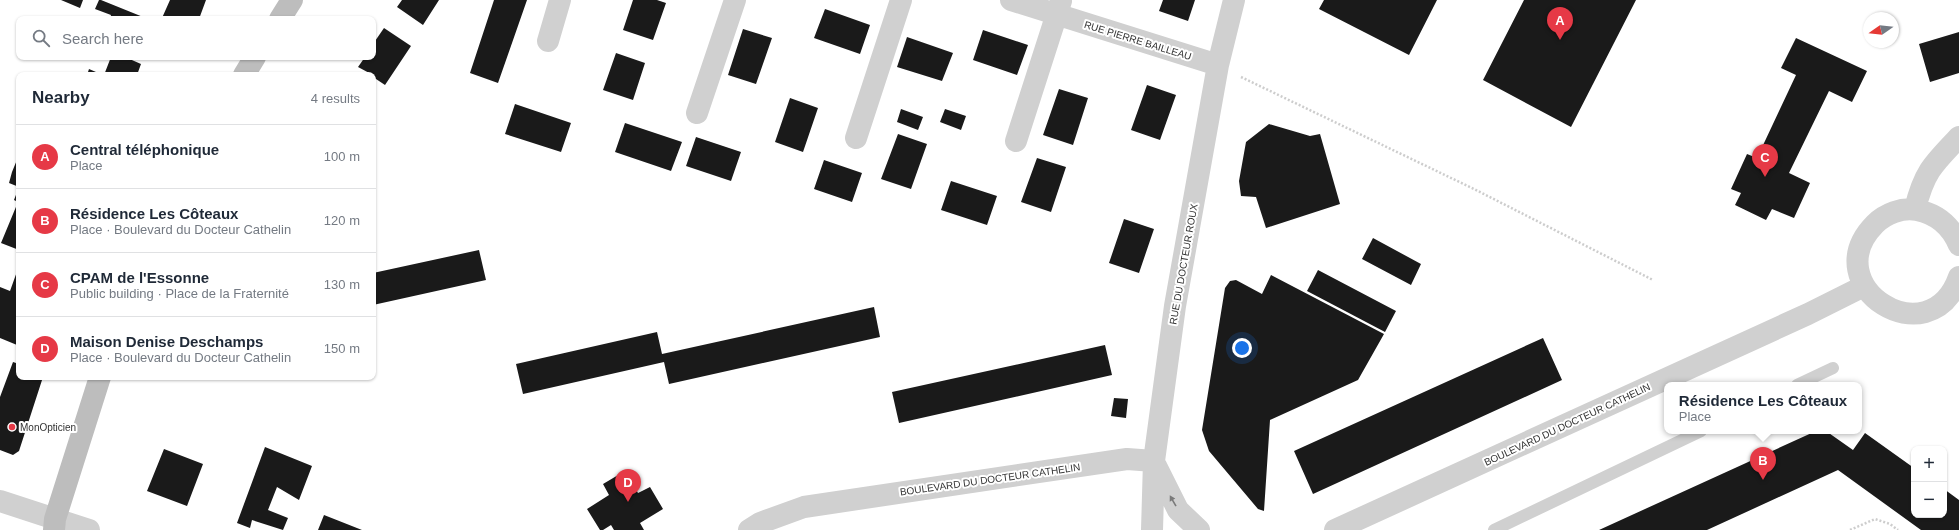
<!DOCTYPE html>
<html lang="en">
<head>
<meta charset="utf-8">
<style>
	:root { --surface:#fff; --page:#f2f2f3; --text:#1f2937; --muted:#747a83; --line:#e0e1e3; --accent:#e63946 }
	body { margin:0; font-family:Helvetica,sans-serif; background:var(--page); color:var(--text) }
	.controls { position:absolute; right:12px; bottom:12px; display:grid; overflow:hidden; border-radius:8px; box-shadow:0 1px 3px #0004 }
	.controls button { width:36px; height:36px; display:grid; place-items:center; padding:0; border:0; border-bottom:1px solid var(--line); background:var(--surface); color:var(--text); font:20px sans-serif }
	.compass { position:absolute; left:1863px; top:12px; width:36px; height:36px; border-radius:50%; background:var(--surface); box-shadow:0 1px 3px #0004; rotate:256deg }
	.you { position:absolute; left:1242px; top:348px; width:14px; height:14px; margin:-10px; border:3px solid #fff; border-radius:50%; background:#1a73e8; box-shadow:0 0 0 6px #1a73e833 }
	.badge { display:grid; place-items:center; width:26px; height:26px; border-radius:50%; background:var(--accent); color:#fff; font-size:13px; font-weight:700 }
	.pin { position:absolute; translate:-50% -33px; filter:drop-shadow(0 1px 2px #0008) }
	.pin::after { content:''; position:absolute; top:21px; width:14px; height:12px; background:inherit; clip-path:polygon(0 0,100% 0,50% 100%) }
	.popup { position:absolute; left:1664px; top:382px; width:198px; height:52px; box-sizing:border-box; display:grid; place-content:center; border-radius:8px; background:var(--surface); filter:drop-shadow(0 1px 3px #0005); font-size:13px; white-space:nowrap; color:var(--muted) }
	.popup b { font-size:15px; color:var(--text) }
	.popup::after { content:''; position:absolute; left:50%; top:100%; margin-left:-8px; border:8px solid transparent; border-top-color:var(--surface) }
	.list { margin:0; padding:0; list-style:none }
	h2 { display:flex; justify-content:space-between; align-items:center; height:52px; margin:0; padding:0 16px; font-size:17px }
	h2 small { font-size:13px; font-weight:400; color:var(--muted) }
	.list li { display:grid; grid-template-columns:26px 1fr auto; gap:12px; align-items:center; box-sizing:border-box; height:64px; padding:0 16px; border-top:1px solid var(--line) }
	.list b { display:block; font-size:15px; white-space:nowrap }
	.list p { margin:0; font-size:13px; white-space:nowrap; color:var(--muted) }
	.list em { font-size:13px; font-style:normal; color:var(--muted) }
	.icon { flex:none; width:22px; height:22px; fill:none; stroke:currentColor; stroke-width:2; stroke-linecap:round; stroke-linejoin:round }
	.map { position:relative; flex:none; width:1959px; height:530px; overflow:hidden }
	.search { position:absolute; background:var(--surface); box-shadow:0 1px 3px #0004; left:16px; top:16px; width:360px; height:44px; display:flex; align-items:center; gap:10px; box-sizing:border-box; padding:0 14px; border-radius:8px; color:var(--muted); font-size:15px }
	.panel { position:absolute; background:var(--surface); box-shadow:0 1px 3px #0004; left:16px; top:72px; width:360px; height:308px; border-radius:8px }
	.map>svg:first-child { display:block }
	.building { fill:#1a1a1a }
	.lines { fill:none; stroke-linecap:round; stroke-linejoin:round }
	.path { stroke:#cdcdcd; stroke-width:2.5; stroke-dasharray:2 2; stroke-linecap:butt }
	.service { stroke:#d0d0d0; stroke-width:12 }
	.minor { stroke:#d0d0d0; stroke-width:22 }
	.secondary { stroke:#bdbdbd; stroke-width:22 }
	.oneway { fill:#7a7a7a }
	.poi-dot { fill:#e63946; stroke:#fff; stroke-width:1.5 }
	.labels { text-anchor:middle; stroke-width:4; stroke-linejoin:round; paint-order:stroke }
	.street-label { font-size:10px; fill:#333; stroke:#fff }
	.poi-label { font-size:10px; fill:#333; stroke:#fff; text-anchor:start }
</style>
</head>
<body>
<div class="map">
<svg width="1959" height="530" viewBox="0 0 1959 530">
	<rect width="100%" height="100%" fill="#fff"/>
	<path class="building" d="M61 0H83L80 8Z
		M99 0H101L148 19H110L111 15 95 9Z
		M170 0H206L199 19H165L162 18Z
		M402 0H439L423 25 397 7Z
		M494 0H527L498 83 470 73Z
		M633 0H657L666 3 653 40 623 30Z
		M1163 0H1195L1188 21 1159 11Z
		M1324 0H1437L1409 55 1319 9Z
		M1524 0H1636L1571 127 1483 80Z
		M825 9 870 25 860 54 814 38Z
		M384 28 411 46 385 85 373 77V75L358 67 365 57H373V44Z
		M743 29 772 38 756 84 728 75Z
		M983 30 1028 45 1017 75 973 60Z
		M1959 32V73L1930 82 1919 44Z
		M907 37 953 53 942 81 897 67Z
		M1796 38 1867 71 1852 102 1829 91 1789 173 1810 183 1794 218 1772 209 1766 220 1735 205 1741 193 1731 189 1747 154 1757 158 1796 75 1781 68Z
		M616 53 645 63 633 100 603 90Z
		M111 57H125L141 64 137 75H104Z
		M89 69 103 75H87Z
		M1147 85 1176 95 1160 140 1131 130Z
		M1059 89 1088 98 1073 145 1043 135Z
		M790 98 818 108 803 152 775 142Z
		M515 104 571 123 561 152 505 134Z
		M901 109 923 117 918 130 897 122Z
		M945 109 966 116 961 130 940 122Z
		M625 123 682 142 671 171 615 152Z
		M1269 124 1310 136 1320 134 1340 204 1266 228 1256 197 1241 196 1239 181 1246 142Z
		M898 134 927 144 911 189 881 179Z
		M696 137 741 152 731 181 686 166Z
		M19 155V250L1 243 18 202 14 200 19 187 9 183 12 172Z
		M1037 158 1066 167 1051 212 1021 202Z
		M824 160 862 173 852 202 814 189Z
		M951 181 997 196 987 225 941 210Z
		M1124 219 1154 229 1139 273 1109 263Z
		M1373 238 1421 264 1411 285 1362 259Z
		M479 250 486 280 373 305V273Z
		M19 266V340L17 345 0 338V287L10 291Z
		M1318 270 1396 311 1385 332 1307 291Z
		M1271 275 1384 334 1358 380 1270 420 1264 511 1258 509 1209 451 1202 430 1225 288 1230 281 1236 280 1262 294Z
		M874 307 880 337 669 384 664 362 523 394 516 364 657 332 662 354Z
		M1543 338 1562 380 1313 494 1294 451Z
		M1105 345 1112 375 899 423 892 392Z
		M13 362 19 364V377H43L19 451 13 455 0 450V397Z
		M1114 398 1128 399 1126 418 1111 416Z
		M1816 431H1826L1853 450 1865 433 1914 468V515H1944V489L1959 500V530H1921L1838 470 1707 530H1599Z
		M265 447 312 466 299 500 277 487 268 510 288 518 283 530 252 520 250 528 237 523Z
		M164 449 203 464 187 506 147 491Z
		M625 471 638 493 650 487 663 509 640 523 644 530H614L611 525 603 530H600L587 509 609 495 603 484Z
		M324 515 362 530H318Z"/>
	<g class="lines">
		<path class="path" d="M1241 77 1474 189 1653 280
			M1850 530 1875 519 1890 524 1898 530"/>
		<path class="service" d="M1797 385 1833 368
			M1494 530 1701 431"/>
		<path class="minor" d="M1011 0 1218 65
			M548 41 560 0
			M697 113 735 0
			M856 138 901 0
			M1016 141 1061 1
			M1915 209C1924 172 1933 164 1959 137
			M1959 245C1951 226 1937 214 1917 210 1902 207 1885 214 1875 224 1814 286 1930 359 1959 277
			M1156 466 1178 510 1199 530
			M0 501 89 530
			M749 530 760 523 804 507 1127 459 1154 461
			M1152 530 1154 461 1175 306 1218 65 1234 0
			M1335 530 1808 314 1864 286"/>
		<path class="secondary" d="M280 19 292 0
			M244 75 255 57
			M54 530 55 519 100 377"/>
	</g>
	<defs><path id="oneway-solid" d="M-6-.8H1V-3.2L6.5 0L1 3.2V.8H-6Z"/></defs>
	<use class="oneway" href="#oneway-solid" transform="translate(1173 501) rotate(-120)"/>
	<circle class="poi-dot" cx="12" cy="427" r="4"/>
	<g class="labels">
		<g class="street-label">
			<text transform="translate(1138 40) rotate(17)" y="4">RUE PIERRE BAILLEAU</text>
			<text transform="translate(1183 264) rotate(-80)" y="4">RUE DU DOCTEUR ROUX</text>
			<text transform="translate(1567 424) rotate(-25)" y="4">BOULEVARD DU DOCTEUR CATHELIN</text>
			<text transform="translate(990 479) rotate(-8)" y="4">BOULEVARD DU DOCTEUR CATHELIN</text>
		</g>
		<g class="poi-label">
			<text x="20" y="431">MonOpticien</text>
		</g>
	</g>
</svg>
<div class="controls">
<button>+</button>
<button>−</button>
</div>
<svg class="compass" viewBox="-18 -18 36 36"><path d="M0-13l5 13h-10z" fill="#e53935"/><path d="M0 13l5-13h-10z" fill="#747a83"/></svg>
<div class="you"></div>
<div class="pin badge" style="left:1560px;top:40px">A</div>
<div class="pin badge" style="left:1763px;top:480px">B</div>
<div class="popup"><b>Résidence Les Côteaux</b>Place</div>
<div class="pin badge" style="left:1765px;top:177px">C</div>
<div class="pin badge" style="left:628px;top:502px">D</div>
<div class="search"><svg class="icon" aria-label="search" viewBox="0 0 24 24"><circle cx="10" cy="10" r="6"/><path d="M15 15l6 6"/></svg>Search here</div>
<section class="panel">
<h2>Nearby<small>4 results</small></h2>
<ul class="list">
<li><span class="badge">A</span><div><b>Central téléphonique</b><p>Place</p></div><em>100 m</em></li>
<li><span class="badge">B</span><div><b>Résidence Les Côteaux</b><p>Place · Boulevard du Docteur Cathelin</p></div><em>120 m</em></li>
<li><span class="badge">C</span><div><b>CPAM de l'Essonne</b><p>Public building · Place de la Fraternité</p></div><em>130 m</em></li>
<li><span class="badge">D</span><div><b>Maison Denise Deschamps</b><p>Place · Boulevard du Docteur Cathelin</p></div><em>150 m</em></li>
</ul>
</section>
</div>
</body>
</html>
